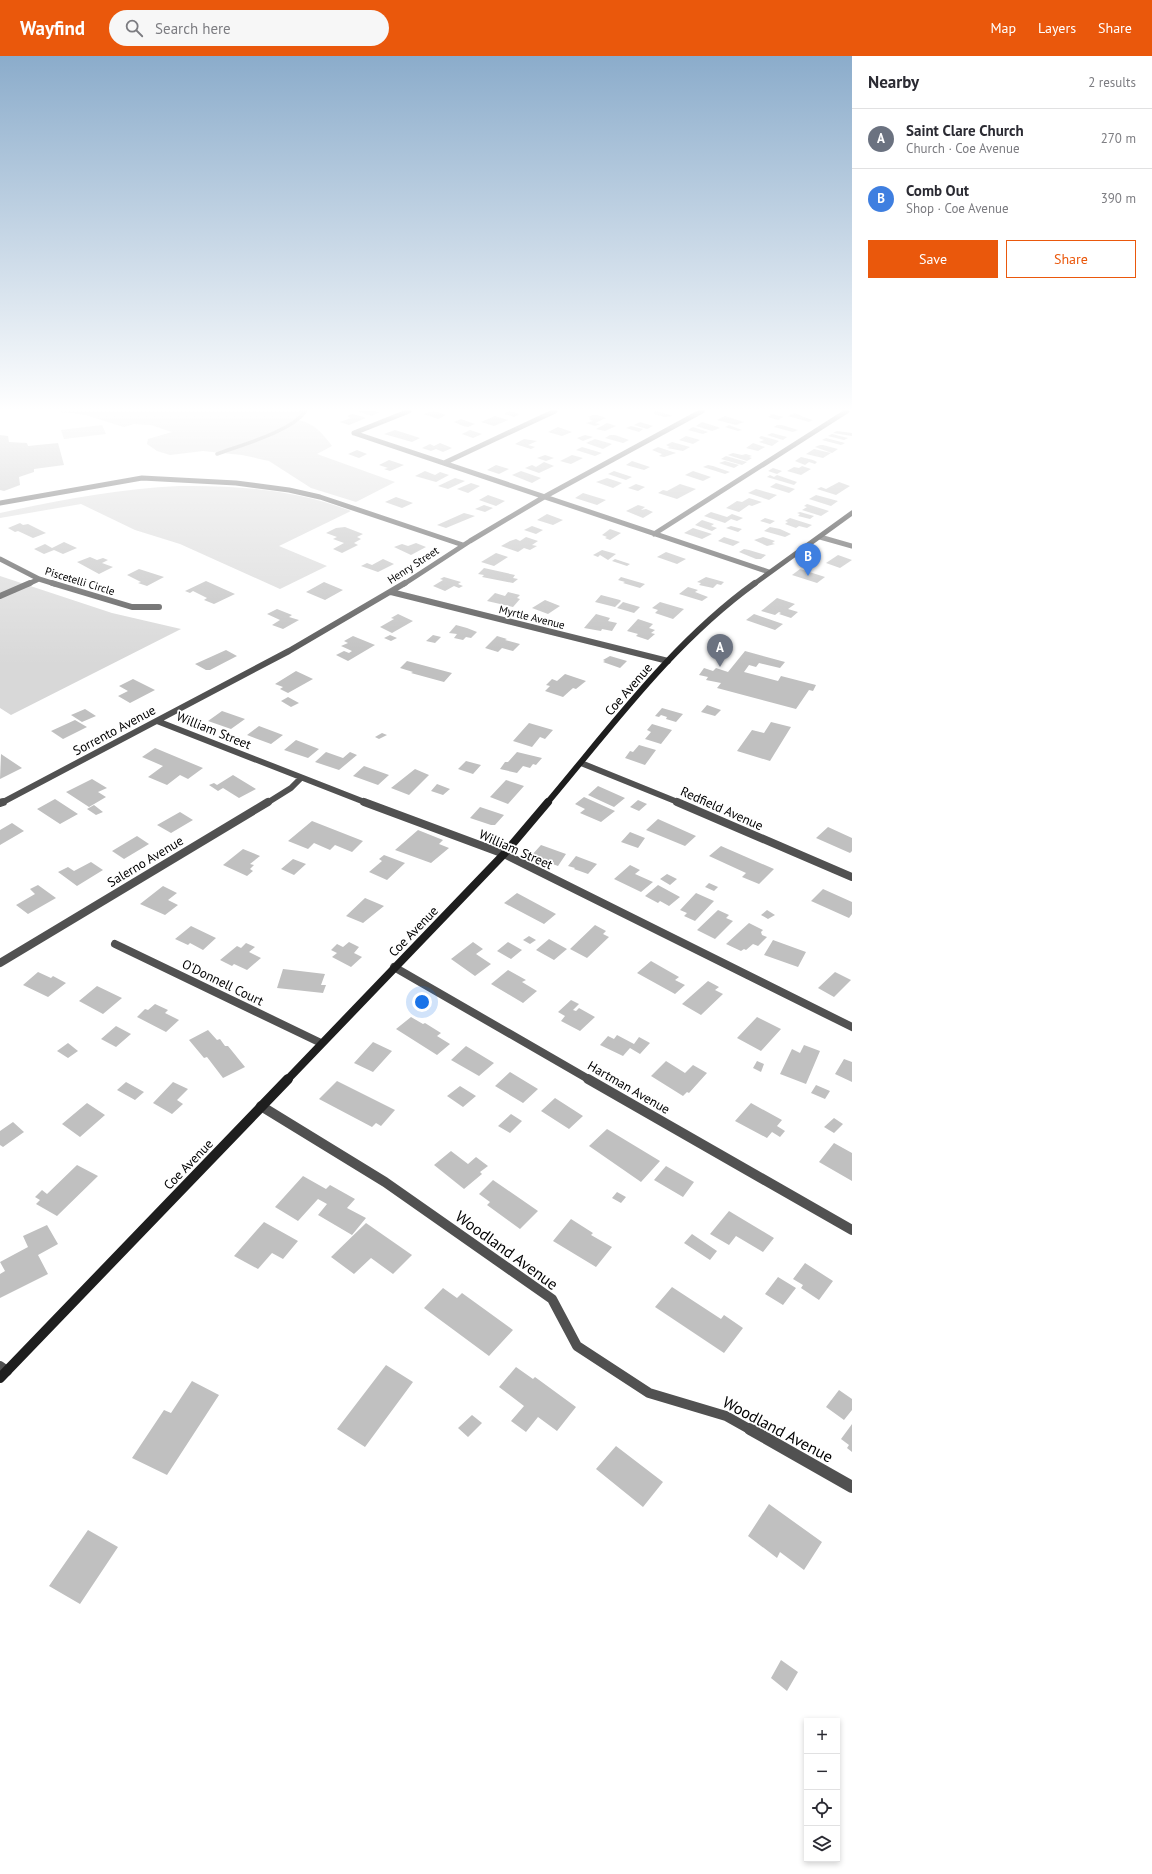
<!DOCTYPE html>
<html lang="en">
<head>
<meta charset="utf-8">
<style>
	:root { --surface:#fff; --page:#f7f7f7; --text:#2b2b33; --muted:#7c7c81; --line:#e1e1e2; --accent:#ea580c }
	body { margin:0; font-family:"PT Sans",sans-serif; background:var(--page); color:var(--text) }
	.controls { position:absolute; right:12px; bottom:12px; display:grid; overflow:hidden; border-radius:0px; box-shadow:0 2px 6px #0003 }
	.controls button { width:36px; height:36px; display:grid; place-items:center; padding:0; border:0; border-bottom:1px solid var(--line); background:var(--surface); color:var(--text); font:20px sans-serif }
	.you { position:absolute; left:422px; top:946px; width:14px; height:14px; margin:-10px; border:3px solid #fff; border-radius:50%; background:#1a73e8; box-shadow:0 0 0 6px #1a73e833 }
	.badge { display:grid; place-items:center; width:26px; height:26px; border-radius:50%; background:var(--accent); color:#fff; font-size:13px; font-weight:700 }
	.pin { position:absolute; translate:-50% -33px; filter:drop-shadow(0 1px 2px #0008) }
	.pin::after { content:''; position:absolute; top:21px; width:14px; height:12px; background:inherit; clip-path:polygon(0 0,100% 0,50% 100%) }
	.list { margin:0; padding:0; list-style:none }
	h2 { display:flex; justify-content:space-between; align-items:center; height:52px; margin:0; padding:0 16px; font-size:17px }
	h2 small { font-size:13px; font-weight:400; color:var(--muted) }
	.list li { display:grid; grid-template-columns:26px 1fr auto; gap:12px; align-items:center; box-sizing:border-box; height:60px; padding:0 16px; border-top:1px solid var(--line) }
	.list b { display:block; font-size:15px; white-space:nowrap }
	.list p { margin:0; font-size:13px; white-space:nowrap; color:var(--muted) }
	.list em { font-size:13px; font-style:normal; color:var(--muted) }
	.actions { display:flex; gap:8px; padding:12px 16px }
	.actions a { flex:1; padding:9px 0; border:1px solid var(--accent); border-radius:0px; text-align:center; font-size:14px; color:var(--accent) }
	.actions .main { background:var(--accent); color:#fff }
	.icon { flex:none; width:22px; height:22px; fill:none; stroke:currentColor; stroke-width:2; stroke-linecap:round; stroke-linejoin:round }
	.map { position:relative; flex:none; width:852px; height:1818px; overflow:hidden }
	header { display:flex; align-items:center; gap:24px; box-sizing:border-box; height:56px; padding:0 20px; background:var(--accent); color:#fff }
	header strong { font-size:19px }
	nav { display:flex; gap:22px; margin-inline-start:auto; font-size:14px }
	.search { width:280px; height:36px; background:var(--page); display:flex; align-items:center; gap:10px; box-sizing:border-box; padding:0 14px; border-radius:22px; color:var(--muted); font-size:15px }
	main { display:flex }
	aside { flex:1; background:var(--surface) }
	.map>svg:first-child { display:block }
	.green { fill:#d8d8d8 }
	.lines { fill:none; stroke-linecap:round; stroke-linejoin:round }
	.stream { stroke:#9f9f9f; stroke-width:3.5 }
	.building { fill:#c0c0c0 }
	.street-far4 { stroke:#515151; stroke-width:5 }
	.street-far3 { stroke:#515151; stroke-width:6 }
	.street-far2 { stroke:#515151; stroke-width:8 }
	.street-far1 { stroke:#515151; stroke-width:10 }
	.street { stroke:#515151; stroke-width:12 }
	.secondary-far3 { stroke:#1e1e1e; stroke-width:5 }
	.secondary-far2 { stroke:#1e1e1e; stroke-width:6 }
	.secondary-far1 { stroke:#1e1e1e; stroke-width:8 }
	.secondary { stroke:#1e1e1e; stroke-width:10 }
	.labels { text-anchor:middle; stroke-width:3.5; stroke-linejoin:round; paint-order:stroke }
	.far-street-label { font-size:11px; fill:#000; stroke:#fff }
	.street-label { font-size:13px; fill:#000; stroke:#fff }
	.near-street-label { font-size:16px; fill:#000; stroke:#fff }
</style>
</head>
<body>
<header>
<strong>Wayfind</strong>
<div class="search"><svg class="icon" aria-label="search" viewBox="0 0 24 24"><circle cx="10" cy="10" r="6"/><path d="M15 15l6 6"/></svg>Search here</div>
<nav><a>Map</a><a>Layers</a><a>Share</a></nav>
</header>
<main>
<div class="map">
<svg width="852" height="1818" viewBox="0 0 852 1818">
	<rect width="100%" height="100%" fill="#fff"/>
	<path class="green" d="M53 355H302L305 356 299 364C315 368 323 378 332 390L317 398 395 426 356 446 311 432 269 405 242 399 203 395 170 399 157 395 147 388 148 383 172 376 151 369 134 368 124 371 85 359Z
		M102 369 106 378 64 383 61 374Z
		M179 430C237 429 296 434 351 455L279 490 327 510 280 533 180 488 135 474 81 448 0 462V457C59 444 118 433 179 430Z
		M0 520 112 557 181 573 11 659 0 652Z"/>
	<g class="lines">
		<path class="stream" d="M217 398C241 389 290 376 305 356L302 355"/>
	</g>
	<path class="building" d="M357 355H376L380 356 372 360Z
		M433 355 446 359 438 363 424 358Z
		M510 355 520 358 514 361 504 358Z
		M655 355 660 356 673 360 664 361 654 358 655 357 653 356Z
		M795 357 802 360H801L813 364 809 366 788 360Z
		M352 358 357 359 366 362 349 369 340 366 351 362 347 360Z
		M772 358 783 361 778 364 768 361Z
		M592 359H597L606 362 595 367 600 368 595 370 586 367 593 365 589 363 591 362 588 361Z
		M495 360 508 364 494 370 481 366Z
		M725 360 744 366 736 369 717 364Z
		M461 363 475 368 468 371 463 370 454 366Z
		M640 366 653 370 647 373 634 369Z
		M702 366 718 371 720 372 712 375 696 370Z
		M607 367 616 370 605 375 596 373Z
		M729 369 742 374 738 375 725 371Z
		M777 369H782L798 374 793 376 785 374 774 371Z
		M631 370 643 373 639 376 626 372Z
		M558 371 572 376 562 380 548 376Z
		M693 371 708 376 703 378 688 374Z
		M395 374 420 382 412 386 384 378Z
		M470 374 482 378 473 382 462 378Z
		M837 375 852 377V380L833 377Z
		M772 377 787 381 783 384 767 379Z
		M832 378 848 382 844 384 828 380Z
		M0 379 8 380 9 386 27 387 28 390 58 387 64 409 34 413V416L19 421 20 429 4 435 0 434Z
		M585 379 593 381 583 385 577 382Z
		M610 379H615L629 384 623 387 605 382Z
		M686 380 700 384 693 388 679 384Z
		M761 380 769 382 779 385 772 390 759 386 764 384 759 382Z
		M826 382 845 387 841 389 822 384Z
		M524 383 537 385 528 389 535 391 531 393 515 388Z
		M595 383 612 388 603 393 586 387Z
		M672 386 690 391 683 395 667 392 670 391 666 389Z
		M440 387 452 392 443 396 436 393 431 395 422 392 430 388 434 390Z
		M753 387 765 391 758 395 746 392Z
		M820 389H823L838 393 832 397 815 391Z
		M582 391 602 397 595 400 576 394Z
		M658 391 676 397 664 401 659 400 662 398 652 394Z
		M814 393 831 397 823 402 806 398Z
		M357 394 367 398 359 402 348 398Z
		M733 397 742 399 746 398 752 400 749 401 752 402 747 405 728 399Z
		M545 399 554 402 546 405 537 402Z
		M572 399 583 402 571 408 560 405Z
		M726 400 747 406 742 409 721 403Z
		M801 401 813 404 817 406 815 408 809 406 805 409 795 405Z
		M389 404 404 409 390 415 384 413 388 412 379 409Z
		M632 405 650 411 644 414 626 409Z
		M725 405 739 409 734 412 719 407Z
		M544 406 554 410 539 417 525 412 532 409 536 411Z
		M496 409 509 413 499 418 487 414Z
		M708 409 713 410 730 416 725 418 703 411Z
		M802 410 811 413 801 419 787 415 794 411 799 412Z
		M773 412 782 415 777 418 768 415Z
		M425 415 435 419 440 416 449 419 436 426 415 420Z
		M521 415 541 422 532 427 512 419Z
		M614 415 632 421 626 424 608 418Z
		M693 415 711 421 703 425 685 419Z
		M770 419 774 421 777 419 797 426 794 429 767 421Z
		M455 422 465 425 448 433 438 430Z
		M607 422 622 427 613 432 596 426Z
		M839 426 850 430 836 439 817 433 821 431 826 433Z
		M471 427 480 430 468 437 457 433Z
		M776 427 795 433 789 437 770 431Z
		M636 428 645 431 638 435 628 432Z
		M680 428 696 433 677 443 658 437 663 434 667 435Z
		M756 433 777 439 769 444 748 437Z
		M583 437 606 444 597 449 575 442Z
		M488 439 505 445 496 450 479 444Z
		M816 439 838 445 831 450 809 443Z
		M396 441 413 447 402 452 385 446Z
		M749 442 762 446 752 450 749 449 739 456 726 452 737 445 742 446Z
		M807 448 829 455 821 460 802 454 807 451 804 450Z
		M484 449 493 452 485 456 475 453Z
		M638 449 645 451 641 454 646 453 653 456 643 462 626 455Z
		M711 456 727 461 732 458 743 462 737 465 731 463 725 467 704 460Z
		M800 456 814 460 810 463 798 460 800 458 797 457Z
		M464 457 475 460 446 472 437 469Z
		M547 458 563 464 553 469 537 464Z
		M765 462 775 465 770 468 760 465Z
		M790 462 812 469 807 472 799 470 796 472 785 468 788 466 785 465Z
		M702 464 714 468 711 470 717 472 712 475 695 469Z
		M20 467 23 469 28 468 46 477 33 482 18 475 15 476 8 472Z
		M532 470 543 474 536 478 524 474Z
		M731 470 742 473 738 476 726 472Z
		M345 471 363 478 357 481 361 483 354 487 358 489 342 497 333 493 344 487 333 483 337 481 326 477 336 472Z
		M770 471 780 473 791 478 785 481 764 475Z
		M693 472 712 478 702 483 684 477Z
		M610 473 621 477 610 484 605 482 607 481 602 479Z
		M526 481 538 485 532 489 537 490 530 494 524 492 518 496 501 490 510 485 516 483 520 485Z
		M724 481 740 486 733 490 718 485Z
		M763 481 775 485 772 487 775 488 767 490 754 484Z
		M64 486 77 492 63 498 54 494 44 498 34 493 45 488 52 492Z
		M416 487 426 491 411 499 394 491 402 488 408 490Z
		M744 493 749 494 766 499 761 503H756L739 496Z
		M602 494 616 498 608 504 600 499 598 501 593 499Z
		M666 496 686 503 677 508 657 501Z
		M496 497 508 501 494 510 481 506Z
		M838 499 852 504 840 512 826 507Z
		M90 501 97 504 103 502 108 504 102 507 113 511 99 518 77 506Z
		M383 503 394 508 378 516 361 510 367 507 372 509Z
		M615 503 630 508 627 510 612 505Z
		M484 512 515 519 513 522 518 523 513 527 482 521 484 519 478 518Z
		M139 513 164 521 147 530 138 527 141 526 127 519Z
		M800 513 825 521 817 527 792 519Z
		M444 521 461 526 458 528 463 530 459 532 454 530 445 535 433 530 443 524 440 523Z
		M621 521 645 528 640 532 623 527 625 526 618 524Z
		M706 521 724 526 721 529 717 528 713 532 699 529 701 527 697 526Z
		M206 525 235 538 214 548 204 544 207 542 193 535 190 537 185 535Z
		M324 526 343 534 325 544 306 536Z
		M688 531 698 534 695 536 708 541 702 545 679 538Z
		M508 536 520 539 517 542 520 543 513 551 487 545 495 537 505 540Z
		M601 539 620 544 621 545 615 551 595 546Z
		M777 542 795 548 788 553 798 556 791 562 779 558 781 557 779 556 775 559 761 555Z
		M545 544 560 550 548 558 532 552Z
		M623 546 640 551 634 557 617 552Z
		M660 546 684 553 673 563 655 557 658 554 652 552Z
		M277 553 292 559 289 561 299 564 283 573 272 569 280 564 267 558Z
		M398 558 413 565 392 577 380 571 394 563 391 562Z
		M596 558 610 562 608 565 617 567 612 575 602 573 601 575 584 572Z
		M754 558 783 568 775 574 746 564Z
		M638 563 653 568 649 572 655 574 651 577 655 578 648 584 636 580 638 578 627 575Z
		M456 569 467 572 477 576 471 582 466 581 463 584 454 582 457 578 449 577Z
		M390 579 397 582 391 585 384 582Z
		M433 579 441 581 435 587 426 585Z
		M353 580 375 589 348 605 336 599 344 595 349 597 352 595 341 590 348 587 344 585Z
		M497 580 507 583 505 584 520 588 513 595 502 592 498 596 485 592Z
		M226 594 237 600 210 614H206L195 608Z
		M745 595 785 606 780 612 759 607 756 611 749 609 744 616 778 625 781 620 816 629 813 635 809 634 796 653 717 632 721 627 706 624 708 621 699 619 704 612 713 615 716 612 728 616Z
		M610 600 627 605 620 612 603 606 605 605 603 604Z
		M407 605 452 617 444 626 411 617 413 616 400 612Z
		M296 615 313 623 288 637 280 633 283 631 275 628Z
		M565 618 586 625 576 633 573 632 563 641 545 635 550 630 546 629 552 623 557 625Z
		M133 623 155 634 130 647 118 640 128 635 119 630Z
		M288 641 299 647 291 651 281 645Z
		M707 649 721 654 715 660 701 656Z
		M662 652 683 658 676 666 666 663 667 661 661 659 659 661 655 660Z
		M85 653 96 660 82 666 71 659Z
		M222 655 245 663 231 673 208 665Z
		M75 664 87 671 63 683 51 675Z
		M771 666 791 671 770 705 737 695 752 674 764 677Z
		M529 667 553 674 545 683 540 681 532 691 513 685Z
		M652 668 672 674 661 688 645 683 651 676 647 674Z
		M259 670 283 679 271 688 247 679Z
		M382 677 387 679 379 683 375 681Z
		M296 684 319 693 308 702 284 694Z
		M639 689 656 694 645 709 625 702 630 695 633 696Z
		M155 692 203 712 188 723 180 719 167 729 148 721 163 710 142 701Z
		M326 696 343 702 350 696 357 699 339 714 315 706Z
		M517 696 542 702 536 709 533 708 530 712 523 710 517 717 500 713 505 706H508Z
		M1 698 22 712 0 723Z
		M466 705 481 709 473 718 458 713Z
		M364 710 389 719 378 729 353 720Z
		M415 713 429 719 409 739 391 732Z
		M233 719 256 733 239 742 223 732 218 735 209 729 214 727 217 729Z
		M92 723 107 732 98 736 106 741 89 751 66 736Z
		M506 724 524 730 508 748 490 741Z
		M437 728 450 733 443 739 431 735Z
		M598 730 625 742 614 751 588 739Z
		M584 741 615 755 601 766 580 757 585 753 575 748Z
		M55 743 78 758 60 768 37 753Z
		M638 744 647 748 639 755 630 751Z
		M94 749 103 756 96 759 87 753Z
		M480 751 504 759 495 769H491L470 762Z
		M180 756 193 764 171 777 157 769Z
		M658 763 696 780 685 790 646 774Z
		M312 765 363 785 352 796 335 789 330 794 314 787 308 793 288 785Z
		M12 767 24 775 0 789V774Z
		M828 771 852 782V795L850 797 816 782Z
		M418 774 443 784 439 788 449 792 431 807 395 794Z
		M630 776 645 782 638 792 621 786Z
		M137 780 149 788 124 803 112 795Z
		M541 789 566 798 558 810 531 800Z
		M721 790 774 813 759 828 742 821 746 817 709 800Z
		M243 793 260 800 250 808 254 809 250 813 253 815 247 820 223 809Z
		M384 799 405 807 387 824 369 816 382 805 379 803Z
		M576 800 597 808 588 818 574 813 575 812 568 810Z
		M293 803 306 808 294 819 281 813Z
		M91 806 103 814 77 830 58 816 68 811 74 815Z
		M630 809 640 814 635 818 653 826 641 836 614 823Z
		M667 818 677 823 670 829 660 823Z
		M709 827 718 831 714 835 705 831Z
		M38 829 56 842 28 858 16 849 35 838 30 833Z
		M658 829 680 841 669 850 660 845 658 847 645 840Z
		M163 830 177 837 168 844 178 849 165 859 140 848Z
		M823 833 852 846V858L849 862 811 845Z
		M517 837 556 858 544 868 504 847Z
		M696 837 714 845 695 865 684 860 687 857 680 854Z
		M365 842 384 850 363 867 346 860Z
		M718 854 729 859 726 862 733 865 715 883 697 874Z
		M767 854 775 859 768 863 761 859Z
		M749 867 763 874 761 876 762 879 767 881 758 890 753 888 746 894 744 893 741 895 726 888Z
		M595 869 606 875 603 878 609 881 587 902 570 893Z
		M191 870 216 882 203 894 190 887 188 889 175 883Z
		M529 880 536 884 530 888 523 884Z
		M549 883 567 893 554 904 536 894Z
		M773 884 806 896 798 911 764 899Z
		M349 886 359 891 354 897 362 901 351 911 332 901 337 897 331 894 337 888 343 891Z
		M473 886 483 893 476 898 491 908 475 920 451 903Z
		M508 886 522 894 511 903 497 895Z
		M246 887 255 891 249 896 261 902 247 914 234 908 232 910 220 904 237 890 241 892Z
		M651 905 679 921 675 924 685 929 675 938 637 917Z
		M283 913 325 918 321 929H326L323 937 277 932Z
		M508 914 526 924 522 926 537 935 523 947 491 928Z
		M38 916 51 922 53 920 66 927 48 941 23 929Z
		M835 916 851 924 834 941 818 932Z
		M708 925 719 931 715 934 723 938 701 959 682 948Z
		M97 930 122 942 103 958 79 945Z
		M571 944 579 948 573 954 576 955 579 952 595 961 580 975 561 965 565 960 558 956Z
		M155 948 168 954 165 957 179 964 166 976 137 961 145 953 148 954Z
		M411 961 423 968 425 967 441 977 437 980 450 988 437 999 396 973Z
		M757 961 781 973 761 995 737 982Z
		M116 970 131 978 116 991 101 983Z
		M208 974 217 984 220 983 225 990H228L245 1011 223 1022 207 1001 204 1002 189 984Z
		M617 979 634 988 639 981 650 987 640 998 630 992 623 1000 600 989 608 980 614 983Z
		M373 986 392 995 373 1016 354 1007Z
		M68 987 78 995 68 1002 57 995Z
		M804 989 820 995 806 1028 780 1018 792 993 800 997Z
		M466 990 494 1007 479 1020 451 1004Z
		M844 1003 852 1006V1026L835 1018Z
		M666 1005 685 1017 693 1009 707 1017 689 1037 687 1036 683 1040 651 1020Z
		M757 1005 764 1008 761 1016 753 1012Z
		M510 1016 538 1033 523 1047 495 1030Z
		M337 1025 395 1054 381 1070 376 1067 372 1071 319 1043Z
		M126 1026 144 1036 135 1044 117 1034Z
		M173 1026 188 1033 177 1044 183 1048 172 1058 153 1047Z
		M816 1029 830 1035 825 1043 811 1037Z
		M460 1030 476 1040 463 1051 447 1040Z
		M555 1042 583 1060 569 1073 541 1055Z
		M87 1047 105 1059 80 1081 62 1068Z
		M751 1047 782 1064 777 1070 785 1075 780 1081 772 1076 767 1082 735 1065Z
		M511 1058 522 1065 510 1077 498 1070Z
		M834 1062 843 1068 834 1077 824 1071Z
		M13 1066 24 1076 3 1091 0 1089V1075Z
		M607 1073 660 1105 641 1126 589 1090Z
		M834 1087 852 1097V1125L819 1106Z
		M451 1095 468 1108 476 1101 488 1110 480 1116 482 1118 464 1133 434 1109Z
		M77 1109 98 1120 57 1160 36 1148 40 1144 35 1141 42 1134 47 1138Z
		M666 1110 694 1126 683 1141 654 1124Z
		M303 1120 326 1133 330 1129 355 1143 347 1152 366 1162 352 1179 318 1159 327 1148 318 1143 298 1165 275 1151Z
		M493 1124 538 1155 520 1173 487 1149 490 1146 479 1138Z
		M617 1136 626 1141 621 1147 612 1142Z
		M729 1155 774 1182 763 1196 736 1180 729 1189 710 1178Z
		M571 1163 593 1177 591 1179 612 1191 596 1211 553 1185Z
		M264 1166 298 1185 283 1203 272 1197 258 1213 234 1200Z
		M366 1167 412 1199 393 1218 371 1202 354 1218 331 1201Z
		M47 1169 58 1188 38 1199 48 1218 0 1242V1218L5 1215 0 1206 28 1191 23 1180Z
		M692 1178 717 1195 710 1204 684 1187Z
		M805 1207 833 1225 819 1244 801 1232 803 1229 793 1223Z
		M778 1221 796 1232 783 1249 765 1238Z
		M672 1231 721 1263 724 1259 743 1272 724 1297 655 1251Z
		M443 1232 457 1242 462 1237 513 1274 489 1300 424 1252Z
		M386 1309 413 1326 365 1391 337 1373Z
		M516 1311 533 1323 535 1321 576 1351 557 1375 538 1361 526 1376 511 1365 524 1350 499 1331Z
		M192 1325 219 1339 167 1419 132 1402 164 1354 171 1357Z
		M839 1334 852 1343V1354L844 1364 826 1351Z
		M472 1359 482 1367 468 1381 458 1372Z
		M852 1368V1396L847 1392 849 1389 841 1383Z
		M616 1390 663 1426 643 1451 596 1413Z
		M769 1448 822 1486 804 1514 780 1496 777 1502 748 1480Z
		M88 1474 118 1491 80 1548 49 1530Z
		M781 1604 798 1616 787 1635 771 1622Z"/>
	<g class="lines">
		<path class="street-far4" d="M354 377 769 516
			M354 377 409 355
			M444 407 555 355
			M0 447 142 422 236 427 289 434 320 441 463 489
			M654 478 847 355
			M820 481 852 490
			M0 503 39 523 55 528
			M28 528 39 523
			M404 528 470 485 544 441 702 355"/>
		<path class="street-far3" d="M52 527 132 551H159
			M391 536 668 605
			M0 540 30 527
			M157 665 367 747
			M581 707 680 747
			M1 747 289 595 405 527
			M267 747 291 732 301 722"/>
		<path class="street-far2" d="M364 746 504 798 852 971
			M677 746 852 821
			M0 747 3 746
			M115 888 321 987
			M0 907 268 746
			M394 911 590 1024"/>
		<path class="street-far1" d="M588 1023 852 1174
			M261 1050 385 1126 552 1243 577 1290 649 1337 726 1360 751 1374
			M0 1310 7 1315"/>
		<path class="street" d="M750 1373 852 1431"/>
		<path class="secondary-far3" d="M754 528 852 457"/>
		<path class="secondary-far2" d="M547 747C612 670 673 586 755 527"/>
		<path class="secondary-far1" d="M287 1024 504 798 548 746"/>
		<path class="secondary" d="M0 1322 288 1023"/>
	</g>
	<linearGradient id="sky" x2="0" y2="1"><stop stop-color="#8baccb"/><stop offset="0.58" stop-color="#fff"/><stop offset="1" stop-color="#fff" stop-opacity="0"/></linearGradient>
	<rect width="852" height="609" fill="url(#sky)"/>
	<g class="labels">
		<g class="far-street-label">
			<text transform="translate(413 509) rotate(-33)" y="4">Henry Street</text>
			<text transform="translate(80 525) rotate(17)" y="4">Piscetelli Circle</text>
			<text transform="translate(532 561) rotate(14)" y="4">Myrtle Avenue</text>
		</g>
		<g class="street-label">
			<text transform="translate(628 633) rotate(-49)" y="5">Coe Avenue</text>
			<text transform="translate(114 674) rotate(-28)" y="5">Sorrento Avenue</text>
			<text transform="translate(214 674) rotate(22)" y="5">William Street</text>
			<text transform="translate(722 752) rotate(24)" y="5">Redfield Avenue</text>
			<text transform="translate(516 793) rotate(24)" y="5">William Street</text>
			<text transform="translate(145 805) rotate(-31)" y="5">Salerno Avenue</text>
			<text transform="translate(413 875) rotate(-46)" y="5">Coe Avenue</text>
			<text transform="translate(223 926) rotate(26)" y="5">O'Donnell Court</text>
			<text transform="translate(629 1031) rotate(30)" y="5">Hartman Avenue</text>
			<text transform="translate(188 1108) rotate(-46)" y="5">Coe Avenue</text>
		</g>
		<g class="near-street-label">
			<text transform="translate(507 1194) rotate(36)" y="6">Woodland Avenue</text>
			<text transform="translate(778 1373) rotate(28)" y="6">Woodland Avenue</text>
		</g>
	</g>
</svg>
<div class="controls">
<button>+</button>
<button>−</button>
<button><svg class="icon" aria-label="locate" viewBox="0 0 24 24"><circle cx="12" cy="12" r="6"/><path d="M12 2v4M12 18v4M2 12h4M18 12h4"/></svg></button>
<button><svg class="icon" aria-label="layers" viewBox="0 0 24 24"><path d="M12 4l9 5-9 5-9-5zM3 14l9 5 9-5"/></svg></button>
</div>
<div class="you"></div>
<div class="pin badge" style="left:720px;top:611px;background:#6b7280">A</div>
<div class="pin badge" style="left:808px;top:520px;background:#3f7fe0">B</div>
</div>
<aside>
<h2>Nearby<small>2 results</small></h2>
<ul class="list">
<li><span class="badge" style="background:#6b7280">A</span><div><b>Saint Clare Church</b><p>Church · Coe Avenue</p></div><em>270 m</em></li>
<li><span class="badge" style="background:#3f7fe0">B</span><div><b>Comb Out</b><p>Shop · Coe Avenue</p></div><em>390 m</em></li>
</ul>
<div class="actions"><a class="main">Save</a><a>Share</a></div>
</aside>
</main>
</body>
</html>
